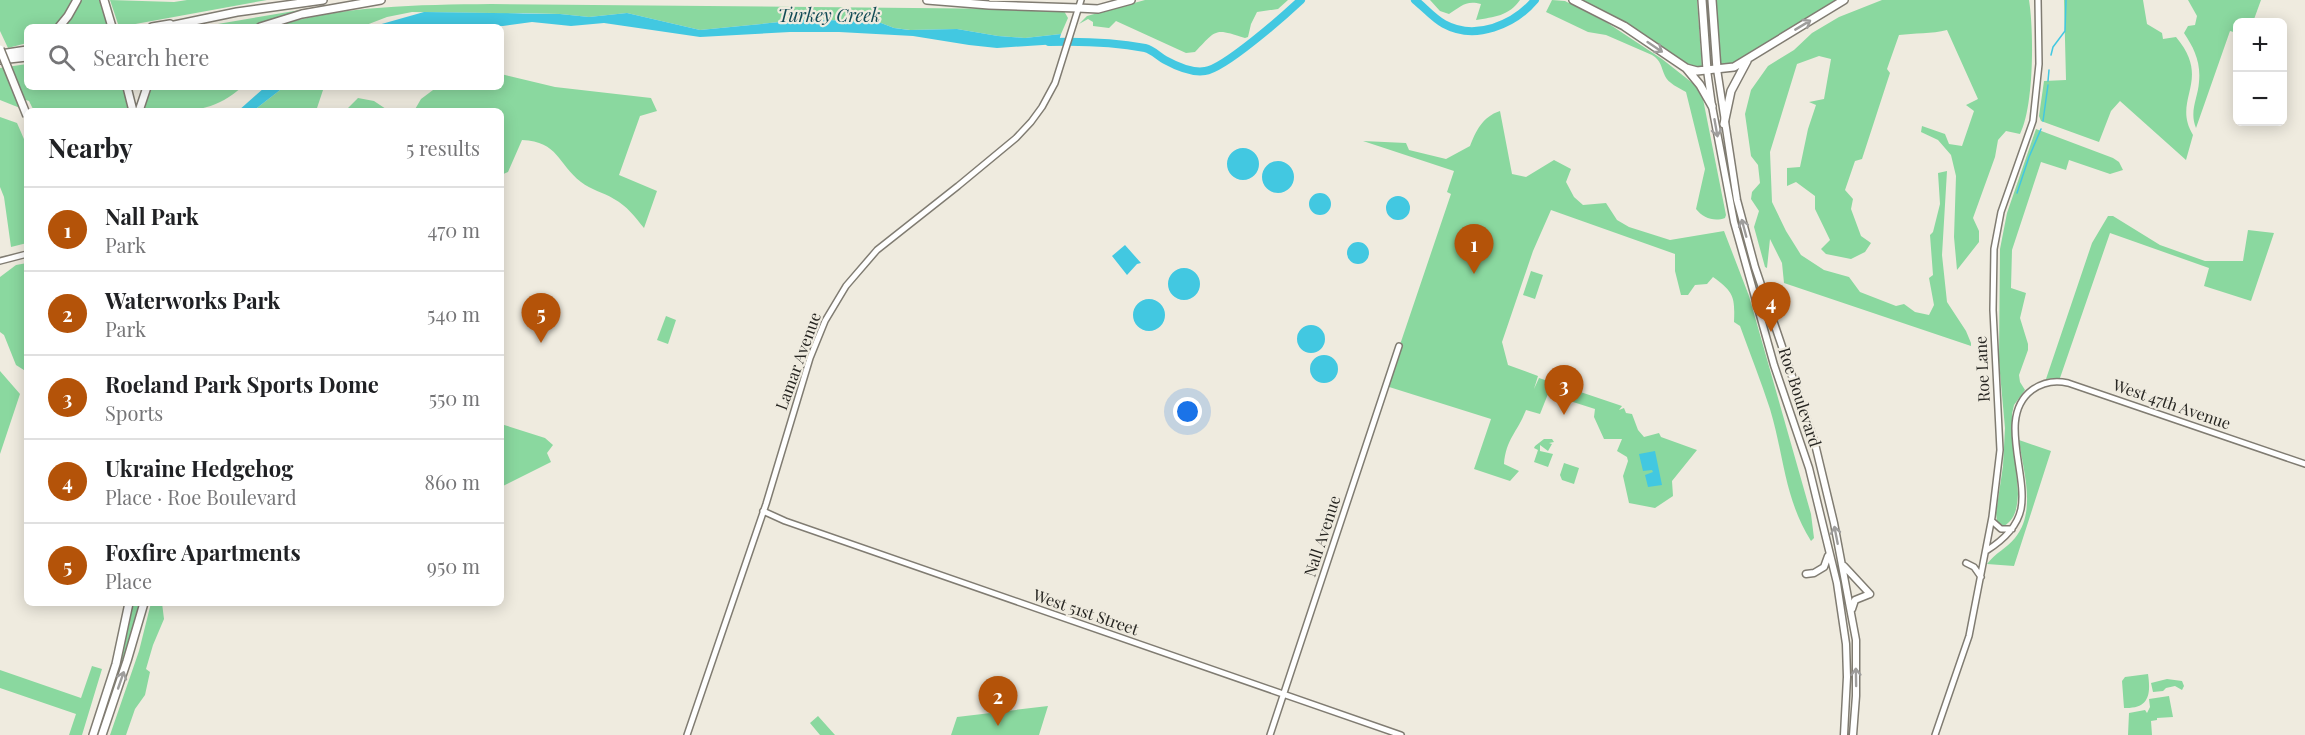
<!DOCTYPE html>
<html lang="en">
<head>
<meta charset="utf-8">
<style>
	:root { --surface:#fff; --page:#f2f2f2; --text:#202124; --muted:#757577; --line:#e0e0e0; --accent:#b45309 }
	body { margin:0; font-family:"Playfair Display",serif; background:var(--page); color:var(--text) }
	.controls { position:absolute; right:18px; top:18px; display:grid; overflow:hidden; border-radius:9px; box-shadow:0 3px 15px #0003 }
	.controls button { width:54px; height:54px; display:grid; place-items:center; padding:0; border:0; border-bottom:2px solid var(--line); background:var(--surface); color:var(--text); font:30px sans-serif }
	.you { position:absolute; left:1188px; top:412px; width:21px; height:21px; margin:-15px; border:4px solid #fff; border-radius:50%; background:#1a73e8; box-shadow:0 0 0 9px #1a73e833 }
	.badge { display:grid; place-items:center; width:39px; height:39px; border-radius:50%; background:var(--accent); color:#fff; font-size:20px; font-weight:700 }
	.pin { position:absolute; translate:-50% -50px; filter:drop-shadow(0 2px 3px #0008) }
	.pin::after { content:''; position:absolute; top:32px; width:21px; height:18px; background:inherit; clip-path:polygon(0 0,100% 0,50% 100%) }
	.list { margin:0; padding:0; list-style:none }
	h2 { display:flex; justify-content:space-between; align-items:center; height:78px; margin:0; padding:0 24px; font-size:26px }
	h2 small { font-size:20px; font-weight:400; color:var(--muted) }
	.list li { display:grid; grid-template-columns:39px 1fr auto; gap:18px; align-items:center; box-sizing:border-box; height:84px; padding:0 24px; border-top:2px solid var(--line) }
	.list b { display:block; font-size:22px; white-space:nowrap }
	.list p { margin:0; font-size:20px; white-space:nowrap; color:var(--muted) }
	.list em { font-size:20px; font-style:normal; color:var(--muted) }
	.icon { flex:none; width:33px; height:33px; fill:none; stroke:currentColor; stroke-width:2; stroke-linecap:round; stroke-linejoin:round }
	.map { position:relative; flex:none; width:2305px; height:735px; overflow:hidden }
	.search { position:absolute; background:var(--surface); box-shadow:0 3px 15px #0003; left:24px; top:24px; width:480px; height:66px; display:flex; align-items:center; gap:15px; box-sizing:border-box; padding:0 21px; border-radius:9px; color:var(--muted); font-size:22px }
	.panel { position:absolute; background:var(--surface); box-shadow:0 3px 15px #0003; left:24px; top:108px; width:480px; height:498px; border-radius:9px }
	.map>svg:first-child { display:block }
	.green { fill:#8ad89f }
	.water { fill:#42c8e1 }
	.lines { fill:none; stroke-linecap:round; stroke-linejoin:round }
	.stream { stroke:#42c8e1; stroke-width:1.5 }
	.river { stroke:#42c8e1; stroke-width:8 }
	.secondary-casing { stroke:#807c72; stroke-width:8 }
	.primary-casing { stroke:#807c72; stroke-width:9 }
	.highway-casing { stroke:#807c72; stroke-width:10 }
	.secondary { stroke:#fff; stroke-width:5 }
	.primary { stroke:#fff; stroke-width:6 }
	.highway { stroke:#fff; stroke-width:7 }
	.highway-bridge-casing { stroke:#807c72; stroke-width:10; stroke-linecap:butt }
	.highway-bridge { stroke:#fff; stroke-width:7 }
	.oneway { stroke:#9e9d9c }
	.labels { text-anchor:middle; stroke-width:4.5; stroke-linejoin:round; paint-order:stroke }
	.street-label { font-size:16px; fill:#272622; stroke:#efebdf }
	.water-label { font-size:18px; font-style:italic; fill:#124b56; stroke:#efebdf }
</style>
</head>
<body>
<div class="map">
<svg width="2305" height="735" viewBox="0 0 2305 735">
	<rect width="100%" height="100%" fill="#efebdf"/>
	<path class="green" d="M0 0H73L65 14 53 27H27V43L8 48 0 31Z
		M79 0H99L109 27H62Z
		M110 0 174 2 187 0H267L119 27Z
		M1145 0H1288L1278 9 1257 12 1251 24 1248 37 1245 38C1214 28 1217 29 1195 52L1186 53 1116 21 1109 28 1093 26V22L1088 19 1079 24 1087 16Z
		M1430 0H1520C1509 16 1494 17 1476 20L1481 4C1465 0 1461 7 1449 14L1440 11Z
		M1552 0 1565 1 1606 22 1662 59 1695 85 1703 99 1726 215 1725 218C1714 222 1703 218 1696 209L1705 169 1686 92C1679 88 1668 83 1665 76 1661 67 1661 60 1652 55L1606 35 1588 32 1546 12Z
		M1581 0H1697L1702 67 1689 66 1629 24Z
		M1716 0H1840L1735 63 1730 65 1721 64Z
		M1882 0H2029C2034 31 2034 107 2020 134L2006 131 1998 140 1995 157 1973 218 1979 231V242L1957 270 1954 237 1956 176 1951 155 1938 140 1921 132 1922 126 1945 134 1949 144 1962 146 1974 111 1966 105 1978 99 1947 30C1932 34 1914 33 1899 35L1887 69 1890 73 1862 159 1855 161 1845 190 1853 199 1851 209 1861 236 1871 243 1865 252 1851 259 1826 254 1821 249 1830 240 1815 209V196L1796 182 1787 186V168L1800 167 1808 129 1816 105 1809 102 1824 99 1831 59 1819 56 1797 64 1770 152 1772 202 1786 231 1801 255 1824 270 1849 277 1860 292 1896 306 1904 304 1915 312 1929 315 1934 305 1929 278 1933 275 1930 235 1933 232 1940 204 1938 173 1947 171 1942 255 1947 302 1966 331 1971 343V346L1784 283 1782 263 1770 239 1767 268 1765 267 1754 227 1759 211 1751 199 1752 192 1760 183 1758 165 1751 156 1745 114 1751 90 1768 66 1794 50 1812 33 1839 17Z
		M2064 0H2143L2147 24 2162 33 2163 39 2176 37C2213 81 2171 99 2193 135L2186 160 2120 101 2111 111 2099 142 2041 121 2039 116 2044 81 2066 80Z
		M2188 0H2261L2253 22H2238L2237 33 2230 31 2196 128C2189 111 2198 98 2199 82 2201 62 2194 48 2184 33L2188 26 2195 25 2197 16Z
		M491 4 1014 9 1064 11 1068 18 1061 34 1025 38 998 36 957 29 910 30 894 28 881 23 811 19 700 30 627 13 589 17 560 14 523 13 505 14 493 13 412 12 387 17 361 27H273C344 5 417 5 491 4Z
		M300 10 301 12 251 27H200Z
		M27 64V87H123L128 111H34L29 101 16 97 20 108 0 100V68Z
		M501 74 555 87 651 98 657 111 640 116 619 175 657 191 644 228C635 217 627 206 614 199 603 192 591 190 581 182 557 163 559 142 522 140L508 172 501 175V111H414L421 99 437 87H501Z
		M151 87H242C211 115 182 111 144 111Z
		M284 87H324L316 111H253Z
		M358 98 374 101 389 111H345Z
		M1500 111 1512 174 1526 177 1554 160 1571 169 1566 182 1574 197 1583 205 1606 203 1617 220 1629 227 1670 240 1724 231 1749 296 1811 514 1814 538 1811 541C1784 498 1784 455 1770 409 1761 381 1750 354 1740 326L1734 322C1735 297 1734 292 1713 277L1707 284 1695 285 1688 295H1681L1675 271V254L1551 210 1533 251 1502 342 1508 365 1538 376 1534 389 1539 378 1622 406 1619 410 1624 408 1626 413 1632 414 1638 430 1644 437 1659 433 1661 437 1697 450 1672 481 1673 496 1655 508 1629 503 1623 476 1628 461 1627 457 1617 451 1622 439H1604L1594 417 1595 409 1548 394 1540 414 1526 410C1517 433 1506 439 1504 464L1519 471 1510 481 1474 469 1491 419 1386 386 1451 194 1447 192 1454 171 1363 141 1406 143 1409 150 1446 159 1470 146C1476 131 1482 117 1500 111Z
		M0 117 17 123 27 146V243L11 247 4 197 0 187Z
		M2036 129 2113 158 2119 162 2123 170 2110 174 2069 160 2066 170 2041 162 2012 250 2011 288 2026 293 2020 318 2028 344V350L2019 375 2020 382 2025 390 2014 405 2012 414 2018 494C2017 507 2016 519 2004 526L1997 522 1996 513 2003 466 2005 428 1999 362 2000 249 2007 213Z
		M2108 216H2113L2160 245 2205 261H2243L2248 230 2274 233 2251 301 2204 286 2209 268 2110 233 2060 378 2046 379 2092 243Z
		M27 263V372L16 365 4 335 0 332V277L16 265Z
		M1531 271 1543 275 1535 299 1523 295Z
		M666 316 676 320 668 344 657 340Z
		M0 371 20 394 0 454Z
		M501 424 545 438 553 445 547 453 551 462 501 487Z
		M1544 439H1552L1554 442 1549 443 1552 444 1548 451 1540 445V451L1553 454 1548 467 1534 462 1538 450 1534 448 1535 446Z
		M2019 440 2051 451 2014 566 1987 564C1995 553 2007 548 2015 538 2037 511 2023 471 2019 440Z
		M1564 463 1579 468 1574 484 1562 480 1560 475Z
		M132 603H141L99 735H96L120 657Z
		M151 603H162L164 619 153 645 146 669 150 672 145 695 135 709 126 735H110L139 651Z
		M92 666 102 669 82 735H69L76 714 0 688V670L81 698Z
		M2148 674C2151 695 2149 709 2124 708L2122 681 2125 677Z
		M2167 679 2182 681 2184 686 2182 690 2175 686 2166 688 2163 691 2153 692 2151 683Z
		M2169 696 2173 717 2157 718V720L2151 721 2152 735H2128L2129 713 2145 710 2147 713 2150 707 2149 699Z
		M1048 706 1039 735H951L957 717Z
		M818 716 835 735H820L810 723Z"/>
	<path class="water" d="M424 12 560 14 589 17 627 13 700 30 811 19 881 23 894 28 909 30 957 29 998 36 1025 38 1061 34 1058 44 997 48 969 45 913 36 839 32H790L700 37 604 23 571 26 532 22 503 26 450 25 371 27Z
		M284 87 253 111H238L264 88Z
		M1227 164a16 16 0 1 1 32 0a16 16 0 1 1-32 0Z
		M1262 177a16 16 0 1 1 32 0a16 16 0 1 1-32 0Z
		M1309 204a11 11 0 1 1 22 0a11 11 0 1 1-22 0Z
		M1386 208a12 12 0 1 1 24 0a12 12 0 1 1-24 0Z
		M1347 253a11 11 0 1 1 22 0a11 11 0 1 1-22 0Z
		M1125 245 1141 263 1137 264 1127 275 1112 256Z
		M1168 284a16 16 0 1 1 32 0a16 16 0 1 1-32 0Z
		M1133 315a16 16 0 1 1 32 0a16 16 0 1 1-32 0Z
		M1297 339a14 14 0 1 1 28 0a14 14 0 1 1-28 0Z
		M1310 369a14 14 0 1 1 28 0a14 14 0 1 1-28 0Z
		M1655 451 1662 485 1648 487 1645 475 1653 472 1652 470 1643 471 1639 454Z"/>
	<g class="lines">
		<path class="stream" d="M2051 55 2053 47 2065 31 2066 0
			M2048 81 2049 70
			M2043 121 2048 85
			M2017 193 2029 157 2041 129"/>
		<path class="river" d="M1415 0C1424 7 1433 18 1444 24 1475 41 1514 25 1535 0
			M1049 42C1081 41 1113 42 1145 48 1153 50 1158 56 1165 60 1176 66 1193 73 1205 71 1224 69 1285 15 1301 0"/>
		<defs>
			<path id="secondary" d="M0 261 27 254
				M763 511 785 521 1401 735
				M1992 521 2001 529H2012
				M1986 551C2002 541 2017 528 2021 509 2028 473 1997 416 2032 390 2043 382 2055 380 2068 383L2305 464
				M1966 563 1974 567 1981 577
				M687 735 766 504 810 358 825 321 846 286 877 250 958 186 1016 138 1031 122 1042 107 1055 83 1081 0
				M1270 735 1399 346
				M1935 735 1969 636 1992 517 2000 450 1993 310 1994 249 2001 212 2033 121 2039 64 2038 0"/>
			<path id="primary" d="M1717 69 1737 200 1755 267 1815 444 1834 523 1856 640V696L1853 735
				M1707 70 1712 106 1734 222 1774 365 1809 468 1837 583 1846 644 1847 677 1844 735
				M1844 566 1870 594
				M1806 574 1814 573 1824 567 1828 556
				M1852 609 1855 600 1870 594"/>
			<path id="highway" d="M104 0 112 27
				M927 0 989 5 1078 8 1098 9 1131 0
				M1573 0 1624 26 1686 68 1700 85 1712 106
				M1702 0 1707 70
				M1712 0 1717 69
				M59 27 68 16 77 0
				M152 27 170 24
				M165 27 237 12 323 0
				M260 27 302 14 381 0
				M0 54 27 50
				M0 60 27 57
				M1686 68 1697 71 1734 67 1844 0
				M127 87 133 111
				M139 111 147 87
				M1724 124 1731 91 1747 61
				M93 735 116 664 129 603
				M102 735 127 661 144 603"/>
		</defs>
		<use href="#secondary" class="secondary-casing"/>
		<use href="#primary" class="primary-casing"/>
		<use href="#highway" class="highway-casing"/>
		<use href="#secondary" class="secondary"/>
		<use href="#primary" class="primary"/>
		<use href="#highway" class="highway"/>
		<defs>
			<path id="highway-bridge" d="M0 49 27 116"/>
		</defs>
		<use href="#highway-bridge" class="highway-bridge-casing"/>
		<use href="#highway-bridge" class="highway-bridge"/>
	</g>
	<defs><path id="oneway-shaft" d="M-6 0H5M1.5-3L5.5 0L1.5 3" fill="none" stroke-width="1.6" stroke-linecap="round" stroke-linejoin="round" transform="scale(1.5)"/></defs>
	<g class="oneway">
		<use href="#oneway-shaft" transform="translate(1803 25) rotate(-31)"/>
		<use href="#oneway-shaft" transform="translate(1655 47) rotate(34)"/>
		<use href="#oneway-shaft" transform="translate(1716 128) rotate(80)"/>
		<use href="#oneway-shaft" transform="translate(1744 228) rotate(-105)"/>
		<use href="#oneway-shaft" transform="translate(1836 535) rotate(-101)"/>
		<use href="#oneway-shaft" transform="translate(1856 677) rotate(-91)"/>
		<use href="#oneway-shaft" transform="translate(121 680) rotate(-71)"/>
	</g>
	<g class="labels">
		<g class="street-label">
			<text transform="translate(798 361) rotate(-70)" y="6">Lamar Avenue</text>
			<text transform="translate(1982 369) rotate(-93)" y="6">Roe Lane</text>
			<text transform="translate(1800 397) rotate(72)" y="6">Roe Boulevard</text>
			<text transform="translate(2172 404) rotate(19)" y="6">West 47th Avenue</text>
			<text transform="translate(1322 536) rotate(-72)" y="6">Nall Avenue</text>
			<text transform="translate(1086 612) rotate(19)" y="6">West 51st Street</text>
		</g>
		<g class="water-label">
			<text x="829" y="22">Turkey Creek</text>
		</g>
	</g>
</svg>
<div class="controls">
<button>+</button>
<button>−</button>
</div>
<div class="you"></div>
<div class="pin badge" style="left:1474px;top:274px">1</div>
<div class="pin badge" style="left:998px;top:726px">2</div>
<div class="pin badge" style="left:1564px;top:415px">3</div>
<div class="pin badge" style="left:1771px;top:332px">4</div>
<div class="pin badge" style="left:541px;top:343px">5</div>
<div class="search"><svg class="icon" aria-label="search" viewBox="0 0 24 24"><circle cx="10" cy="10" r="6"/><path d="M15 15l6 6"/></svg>Search here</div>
<section class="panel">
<h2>Nearby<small>5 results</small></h2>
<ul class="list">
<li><span class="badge">1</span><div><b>Nall Park</b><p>Park</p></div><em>470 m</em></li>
<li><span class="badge">2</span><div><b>Waterworks Park</b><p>Park</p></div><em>540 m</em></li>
<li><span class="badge">3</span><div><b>Roeland Park Sports Dome</b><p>Sports</p></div><em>550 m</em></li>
<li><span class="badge">4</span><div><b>Ukraine Hedgehog</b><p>Place · Roe Boulevard</p></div><em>860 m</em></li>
<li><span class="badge">5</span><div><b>Foxfire Apartments</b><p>Place</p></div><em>950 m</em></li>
</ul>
</section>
</div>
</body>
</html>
